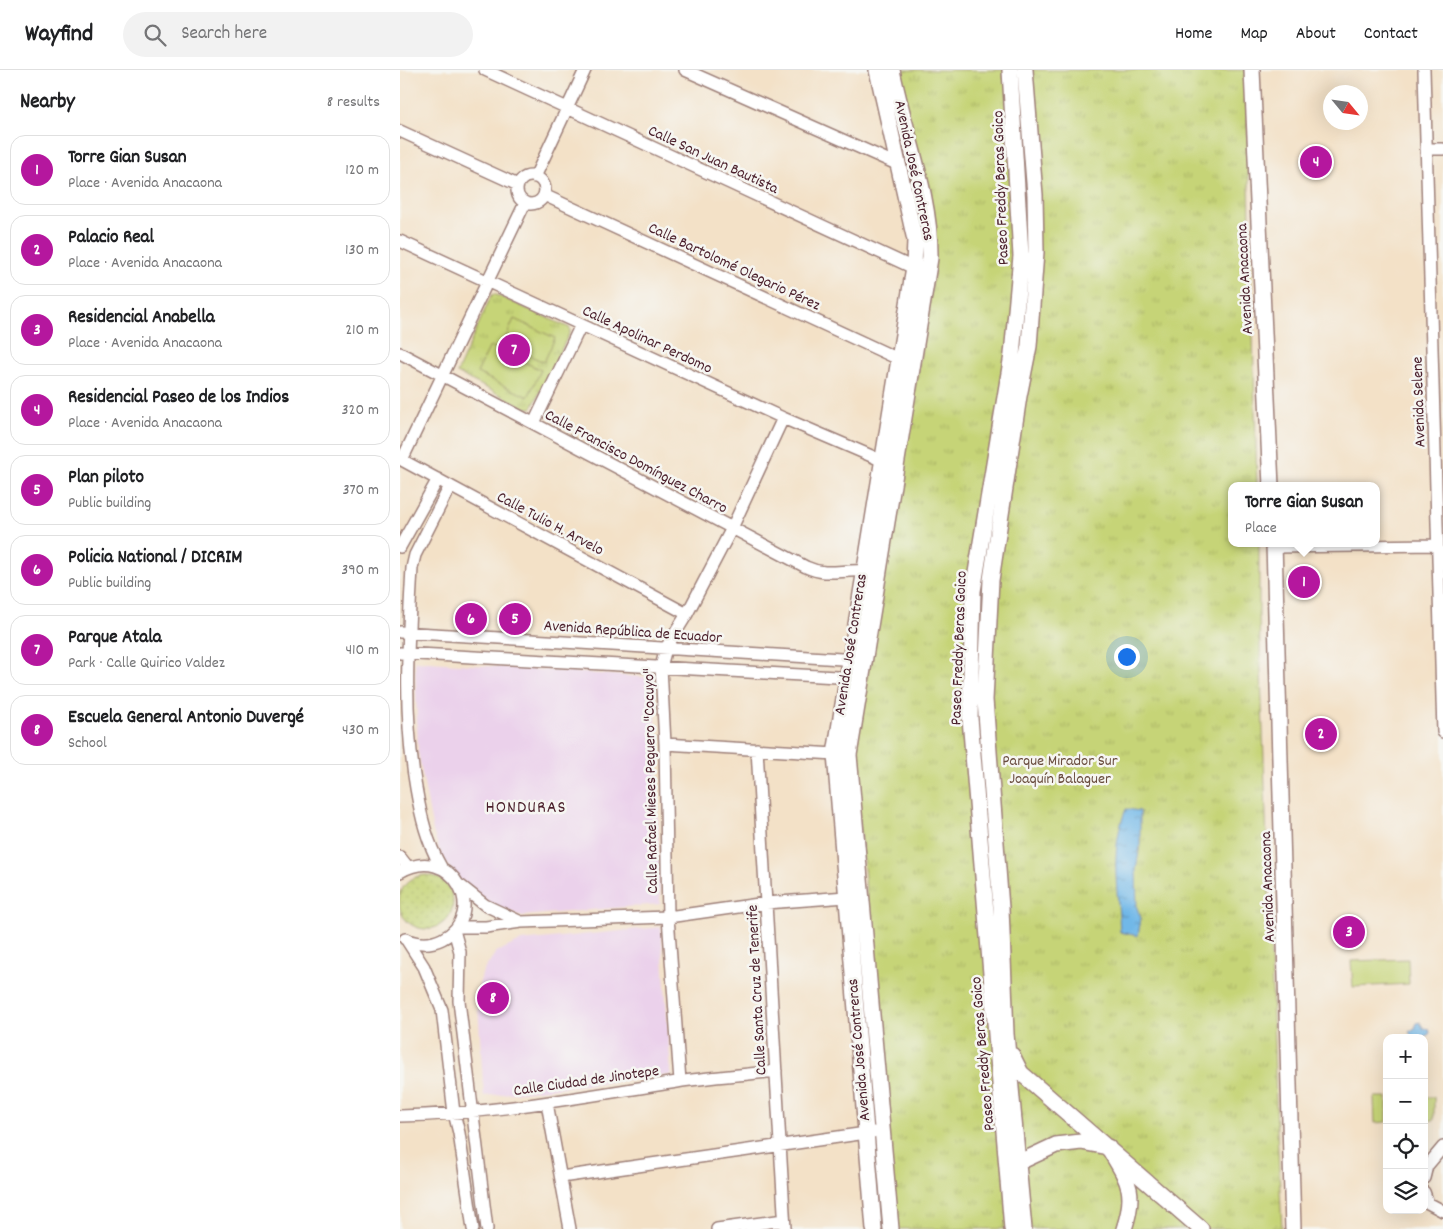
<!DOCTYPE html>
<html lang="en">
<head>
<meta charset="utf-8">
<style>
	:root { --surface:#fff; --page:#f2f2f2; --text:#202124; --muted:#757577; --line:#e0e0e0; --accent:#b5179e }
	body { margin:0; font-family:Dekko,sans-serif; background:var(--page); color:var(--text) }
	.controls { position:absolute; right:15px; bottom:15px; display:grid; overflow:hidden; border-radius:10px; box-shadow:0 5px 20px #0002 }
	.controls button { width:45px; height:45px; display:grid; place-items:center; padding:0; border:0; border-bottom:1px solid var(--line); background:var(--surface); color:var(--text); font:25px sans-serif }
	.compass { position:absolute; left:923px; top:15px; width:45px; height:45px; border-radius:50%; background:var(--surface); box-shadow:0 5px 20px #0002; rotate:119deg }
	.you { position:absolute; left:726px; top:586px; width:18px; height:18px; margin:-12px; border:4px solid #fff; border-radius:50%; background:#1a73e8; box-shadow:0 0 0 8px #1a73e833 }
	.badge { display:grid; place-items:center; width:32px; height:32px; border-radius:50%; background:var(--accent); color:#fff; font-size:16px; font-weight:700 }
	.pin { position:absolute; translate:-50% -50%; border:2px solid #fff; box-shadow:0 1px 5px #0006 }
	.popup { position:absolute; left:828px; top:412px; width:152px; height:65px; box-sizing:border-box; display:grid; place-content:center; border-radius:10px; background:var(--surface); filter:drop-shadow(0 1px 4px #0005); font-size:16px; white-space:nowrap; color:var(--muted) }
	.popup b { font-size:19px; color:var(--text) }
	.popup::after { content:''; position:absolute; left:50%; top:100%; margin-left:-10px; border:10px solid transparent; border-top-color:var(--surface) }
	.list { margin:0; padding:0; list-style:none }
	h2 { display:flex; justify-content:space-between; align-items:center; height:65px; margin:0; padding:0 20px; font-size:21px }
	h2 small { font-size:16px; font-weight:400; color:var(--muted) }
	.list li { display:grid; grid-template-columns:32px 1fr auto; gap:15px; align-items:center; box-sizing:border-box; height:70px; margin:0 10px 10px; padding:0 10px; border:1px solid var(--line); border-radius:15px }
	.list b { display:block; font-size:19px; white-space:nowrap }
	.list p { margin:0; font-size:16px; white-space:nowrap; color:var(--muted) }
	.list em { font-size:16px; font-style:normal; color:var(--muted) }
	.icon { flex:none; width:28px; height:28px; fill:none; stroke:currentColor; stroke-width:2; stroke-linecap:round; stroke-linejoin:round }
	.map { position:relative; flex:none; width:1043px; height:1159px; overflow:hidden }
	header { display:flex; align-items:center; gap:30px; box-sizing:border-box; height:70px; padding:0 25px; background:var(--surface); border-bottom:1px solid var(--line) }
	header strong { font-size:24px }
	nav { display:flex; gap:28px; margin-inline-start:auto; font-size:18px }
	.search { width:350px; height:45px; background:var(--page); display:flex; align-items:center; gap:12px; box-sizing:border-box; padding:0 18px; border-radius:28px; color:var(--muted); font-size:19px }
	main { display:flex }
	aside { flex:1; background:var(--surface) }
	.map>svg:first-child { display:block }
	.built { fill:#ebd1eb }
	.grass { fill:url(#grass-dots); stroke:#887a51 }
	.park { fill:url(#park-tufts); stroke:#887a51 }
	.pitch { fill:#c6d477; stroke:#887a51 }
	.water { fill:url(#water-ripples); stroke:#5e6c8a }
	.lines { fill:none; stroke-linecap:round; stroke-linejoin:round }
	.street-casing { stroke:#9e8079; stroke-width:14 }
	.secondary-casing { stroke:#9e8079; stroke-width:18 }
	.street { stroke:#fff; stroke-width:11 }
	.secondary { stroke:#fff; stroke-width:15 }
	.labels { text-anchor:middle; stroke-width:5; stroke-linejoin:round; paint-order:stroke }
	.street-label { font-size:16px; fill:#4a1f2b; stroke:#f6f6f2 }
	.park-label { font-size:16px; fill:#694c3e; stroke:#f6f6f2 }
	.neighbourhood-label { font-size:18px; letter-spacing:1px; fill:#4a1f2b; stroke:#f6f6f2 }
</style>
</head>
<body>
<header>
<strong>Wayfind</strong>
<div class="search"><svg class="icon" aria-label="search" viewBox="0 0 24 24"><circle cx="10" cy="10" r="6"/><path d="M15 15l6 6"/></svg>Search here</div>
<nav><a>Home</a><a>Map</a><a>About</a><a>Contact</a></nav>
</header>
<main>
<aside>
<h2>Nearby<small>8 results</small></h2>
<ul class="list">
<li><span class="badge">1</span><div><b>Torre Gian Susan</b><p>Place · Avenida Anacaona</p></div><em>120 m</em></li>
<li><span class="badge">2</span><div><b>Palacio Real</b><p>Place · Avenida Anacaona</p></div><em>130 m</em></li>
<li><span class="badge">3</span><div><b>Residencial Anabella</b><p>Place · Avenida Anacaona</p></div><em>210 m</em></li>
<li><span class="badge">4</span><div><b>Residencial Paseo de los Indios</b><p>Place · Avenida Anacaona</p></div><em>320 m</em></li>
<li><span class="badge">5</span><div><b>Plan piloto</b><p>Public building</p></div><em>370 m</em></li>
<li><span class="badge">6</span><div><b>Policia National / DICRIM</b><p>Public building</p></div><em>390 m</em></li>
<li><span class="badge">7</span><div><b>Parque Atala</b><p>Park · Calle Quirico Valdez</p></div><em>410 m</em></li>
<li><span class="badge">8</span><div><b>Escuela General Antonio Duvergé</b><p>School</p></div><em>430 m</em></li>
</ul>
</aside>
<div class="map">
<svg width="1043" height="1159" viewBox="0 0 1043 1159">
	<defs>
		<pattern id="grass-dots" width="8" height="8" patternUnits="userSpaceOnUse" patternTransform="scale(1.25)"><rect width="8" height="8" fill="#c6d477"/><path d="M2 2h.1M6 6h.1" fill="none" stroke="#acb667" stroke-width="1.8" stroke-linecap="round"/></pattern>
		<pattern id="park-tufts" width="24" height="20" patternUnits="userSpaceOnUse" patternTransform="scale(1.25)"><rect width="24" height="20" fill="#c6d477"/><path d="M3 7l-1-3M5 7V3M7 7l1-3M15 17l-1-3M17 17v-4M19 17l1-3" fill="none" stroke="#acb667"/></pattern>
		<pattern id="water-ripples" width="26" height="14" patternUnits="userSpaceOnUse" patternTransform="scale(1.25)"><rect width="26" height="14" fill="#71b8e8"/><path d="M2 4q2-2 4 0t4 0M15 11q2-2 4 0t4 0" fill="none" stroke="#5f95bc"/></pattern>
	</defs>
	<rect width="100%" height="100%" fill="#f6f6f2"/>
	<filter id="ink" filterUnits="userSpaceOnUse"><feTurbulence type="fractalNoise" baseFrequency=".02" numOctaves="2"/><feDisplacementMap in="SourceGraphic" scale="10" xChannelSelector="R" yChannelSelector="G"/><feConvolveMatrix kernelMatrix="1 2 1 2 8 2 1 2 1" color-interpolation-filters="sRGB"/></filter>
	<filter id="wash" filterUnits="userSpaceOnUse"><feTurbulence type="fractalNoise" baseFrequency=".0096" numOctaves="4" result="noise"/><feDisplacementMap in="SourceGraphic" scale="20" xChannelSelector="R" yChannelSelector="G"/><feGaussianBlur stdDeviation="1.12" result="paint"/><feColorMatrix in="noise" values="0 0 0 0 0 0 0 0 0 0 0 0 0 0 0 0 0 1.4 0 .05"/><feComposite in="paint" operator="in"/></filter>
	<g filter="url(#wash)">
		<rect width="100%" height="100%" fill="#f3e1c7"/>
		<path class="built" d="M15 591 255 608 260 834 121 846 90 834 62 816 42 787 33 761 18 682Z
			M261 857 271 1005 84 1026 77 922 83 901 96 882 121 871Z"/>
		<path class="grass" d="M-1 832a27 27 0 1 1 54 0a27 27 0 1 1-54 0Z"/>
		<path class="park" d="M498 0H846L857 416H832V473H859V546L877 1060 882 1159H496L454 685 535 197Z
			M94 224 170 258V262L132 338H126L57 303 91 226Z"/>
		<path class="pitch" d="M114 249 155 268 144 292 103 274Z
			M90 276 141 300 128 327 77 303Z
			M1008 889 1009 914 953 917 951 891Z
			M974 1027H987V1052L975 1053Z
			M1024 1027H1034V1050L1024 1051Z"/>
		<path class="water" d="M726 739 740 741V776L736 799 737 838 741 848 738 866 720 862C718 819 709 781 726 739Z
			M1020 952 1023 958 1029 959 1030 963C1024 969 1013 969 1009 962L1015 958 1017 953Z"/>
	</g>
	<g filter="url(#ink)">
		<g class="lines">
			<defs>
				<path id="street" d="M85 0 518 200
					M285 0 499 95
					M1024 0 1043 662
					M0 61 118 115
					M1026 79H1043
					M117 120a14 14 0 1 1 28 0a14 14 0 1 1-28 0Z
					M135 107 185 0
					M144 125 505 292
					M0 171 383 348 483 391
					M0 283 406 497C428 507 441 499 465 501
					M134 353 181 255
					M0 389 287 544
					M2 390 125 133
					M0 477 38 409
					M874 477 1037 475
					M0 562 458 590
					M0 583 455 608
					M265 674 435 684
					M357 679 385 1159
					M0 787 8 797
					M41 797C27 772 21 747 16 718 3 644 8 572 12 498L15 485 50 416
					M0 802C52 771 90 845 42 869 30 875 17 874 5 869
					M61 816 85 835 121 852
					M57 857H86L121 852 268 847 366 833 446 827
					M54 860 60 882 59 931 87 1159
					M6 869 24 897 42 940 54 1043 59 1063 73 1159
					M280 1011 268 847 265 674 261 597 266 578 287 544 332 458 383 348
					M147 1033 170 1159
					M0 1046C93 1044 185 1026 277 1012 309 1007 343 1005 376 1001
					M161 1107 473 1062
					M1024 1108 1027 1096 1043 1077
					M1024 1122 1028 1133 1043 1141
					M317 1159 384 1150"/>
				<path id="secondary" d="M610 0 621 186 612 285 573 521 570 648 612 1159
					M852 0 871 416
					M874 473 893 1159
					M612 985 621 1003 801 1159
					M611 1096 656 1075 681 1072 708 1077C728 1111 737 1120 724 1159
					M474 1159 435 684 514 197 515 170 477 0
					M491 1159 449 685 530 188C531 124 504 62 492 0
					M624 1159 606 964 601 838 585 630 591 510 619 326 629 276 636 182 635 125 625 0"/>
			</defs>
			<use href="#street" class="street-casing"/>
			<use href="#secondary" class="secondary-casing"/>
			<use href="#street" class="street"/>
			<use href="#secondary" class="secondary"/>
		</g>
	</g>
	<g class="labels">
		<g class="street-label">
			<text transform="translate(314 88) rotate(25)" y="6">Calle San Juan Bautista</text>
			<text transform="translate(516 100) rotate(78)" y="6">Avenida José Contreras</text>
			<text transform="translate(599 118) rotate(-92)" y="6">Paseo Freddy Beras Goico</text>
			<text transform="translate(335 195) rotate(25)" y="6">Calle Bartolomé Olegario Pérez</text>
			<text transform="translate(843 209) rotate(-93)" y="6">Avenida Anacaona</text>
			<text transform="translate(248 268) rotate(25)" y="6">Calle Apolinar Perdomo</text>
			<text transform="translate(1017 332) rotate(-92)" y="6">Avenida Selene</text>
			<text transform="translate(237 390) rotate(28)" y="6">Calle Francisco Domínguez Charro</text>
			<text transform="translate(151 452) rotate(28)" y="6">Calle Tulio H. Arvelo</text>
			<text transform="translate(233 560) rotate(4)" y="6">Avenida República de Ecuador</text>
			<text transform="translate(449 574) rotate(-81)" y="6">Avenida José Contreras</text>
			<text transform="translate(557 578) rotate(-88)" y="6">Paseo Freddy Beras Goico</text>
			<text transform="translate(249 711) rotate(-91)" y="6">Calle Rafael Mieses Peguero "Cocuyo"</text>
			<text transform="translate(866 817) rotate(-92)" y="6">Avenida Anacaona</text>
			<text transform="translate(355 920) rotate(-93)" y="6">Calle Santa Cruz de Tenerife</text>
			<text transform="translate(457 980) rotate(-95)" y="6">Avenida José Contreras</text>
			<text transform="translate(581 984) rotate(-95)" y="6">Paseo Freddy Beras Goico</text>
			<text transform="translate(186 1009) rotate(-8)" y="6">Calle Ciudad de Jinotepe</text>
		</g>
		<g class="park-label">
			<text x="660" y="695">Parque Mirador Sur<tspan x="660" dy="18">Joaquín Balaguer</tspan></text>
		</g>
		<g class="neighbourhood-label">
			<text x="126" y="742">HONDURAS</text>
		</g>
	</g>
</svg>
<div class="controls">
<button>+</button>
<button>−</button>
<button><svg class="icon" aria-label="locate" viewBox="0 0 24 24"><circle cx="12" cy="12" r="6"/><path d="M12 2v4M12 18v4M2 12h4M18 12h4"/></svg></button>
<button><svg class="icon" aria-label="layers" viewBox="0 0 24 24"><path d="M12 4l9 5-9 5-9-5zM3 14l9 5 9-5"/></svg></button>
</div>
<svg class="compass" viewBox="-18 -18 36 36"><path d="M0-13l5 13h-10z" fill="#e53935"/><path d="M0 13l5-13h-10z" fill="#757577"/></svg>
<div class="you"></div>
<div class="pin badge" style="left:904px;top:512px">1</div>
<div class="popup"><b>Torre Gian Susan</b>Place</div>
<div class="pin badge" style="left:921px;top:664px">2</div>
<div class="pin badge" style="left:949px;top:862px">3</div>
<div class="pin badge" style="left:916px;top:92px">4</div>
<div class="pin badge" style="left:115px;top:549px">5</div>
<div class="pin badge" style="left:71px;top:549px">6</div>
<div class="pin badge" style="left:114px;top:280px">7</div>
<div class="pin badge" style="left:93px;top:928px">8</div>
</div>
</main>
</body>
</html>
